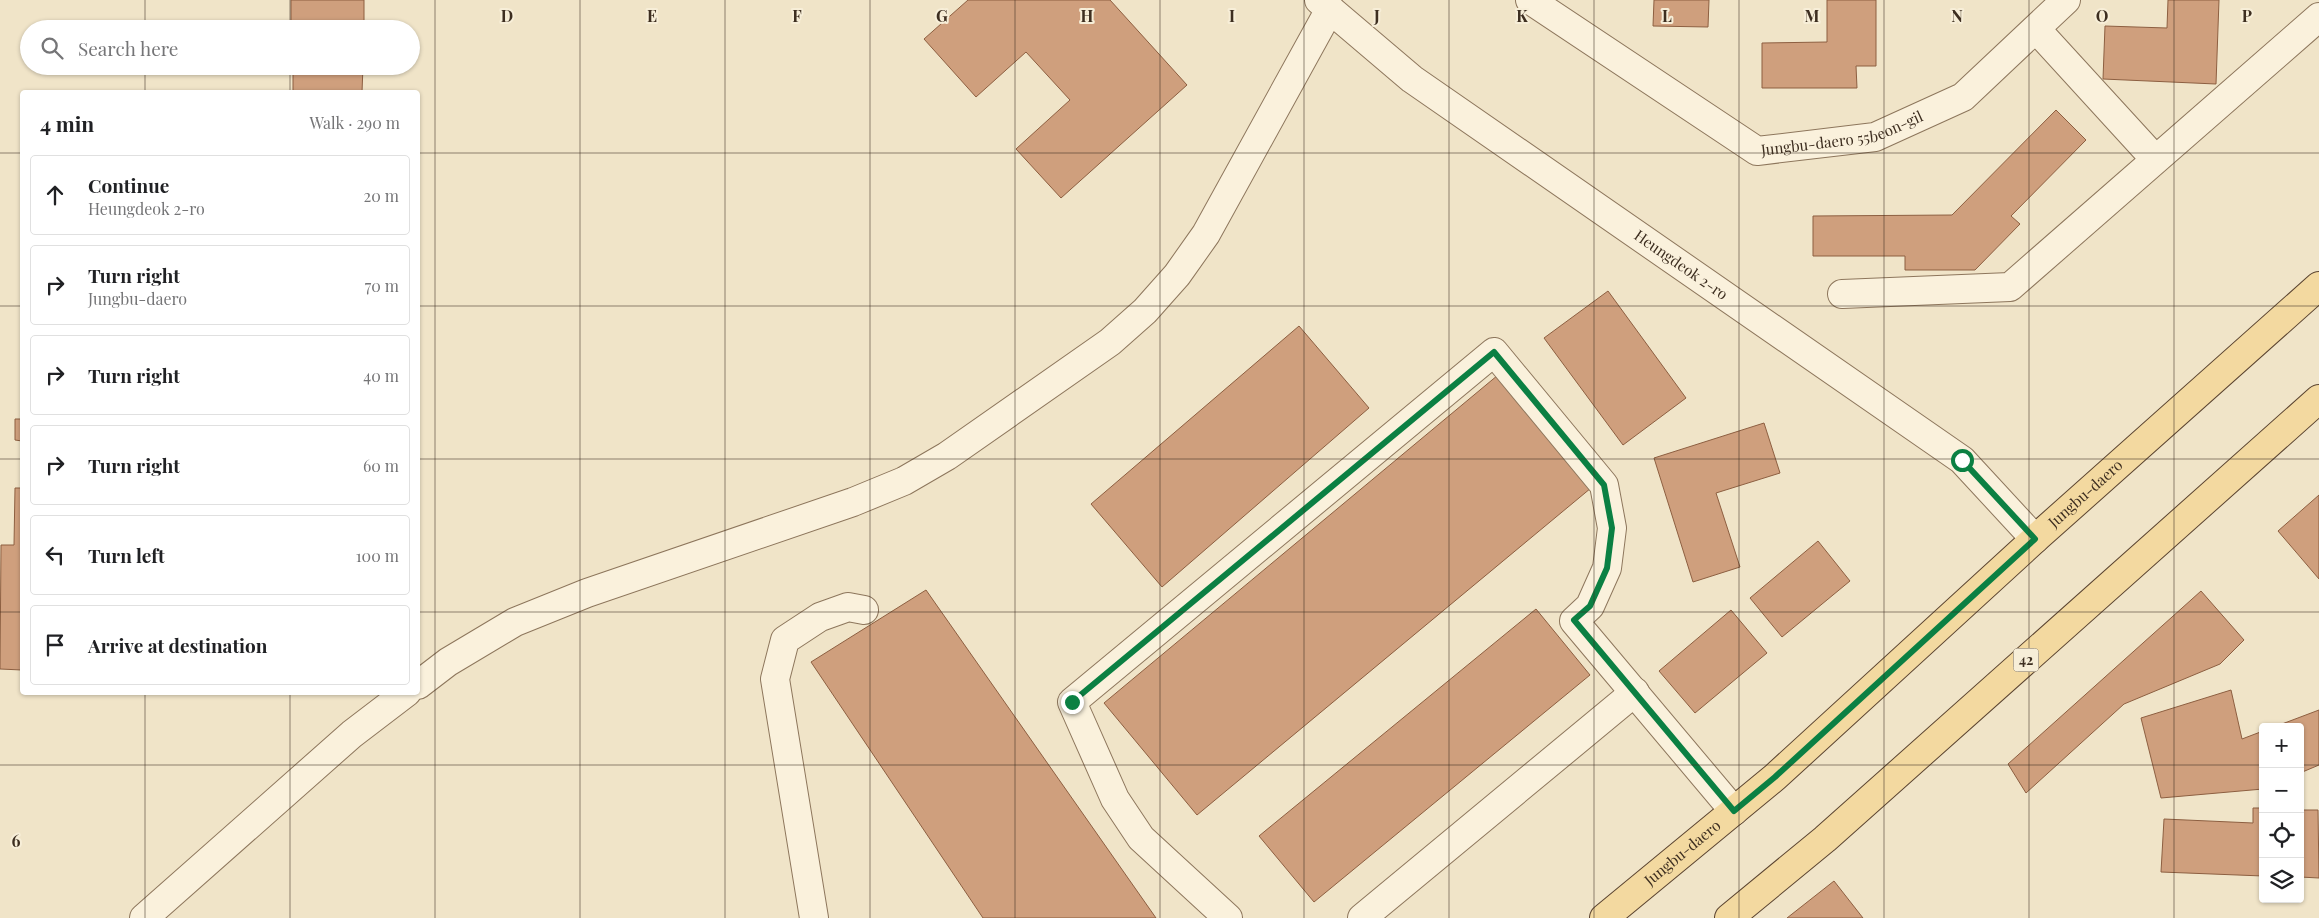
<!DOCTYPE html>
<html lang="en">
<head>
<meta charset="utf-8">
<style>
	:root { --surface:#fff; --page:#f2f2f2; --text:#202124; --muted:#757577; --line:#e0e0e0 }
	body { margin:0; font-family:"Playfair Display",serif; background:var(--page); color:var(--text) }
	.controls { position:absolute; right:15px; bottom:15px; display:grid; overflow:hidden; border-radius:5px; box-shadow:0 1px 4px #0004 }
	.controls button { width:45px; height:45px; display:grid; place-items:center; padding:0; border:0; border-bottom:1px solid var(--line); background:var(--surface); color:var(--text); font:25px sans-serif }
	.stop { position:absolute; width:15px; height:15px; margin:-11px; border:4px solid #0b8043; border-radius:50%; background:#fff }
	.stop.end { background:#0b8043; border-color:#fff; box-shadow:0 1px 5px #0008 }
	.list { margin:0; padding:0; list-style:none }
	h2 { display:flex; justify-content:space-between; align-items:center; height:65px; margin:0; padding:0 20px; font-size:21px }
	h2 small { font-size:16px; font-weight:400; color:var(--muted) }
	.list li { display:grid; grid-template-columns:32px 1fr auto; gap:15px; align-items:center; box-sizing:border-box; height:80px; margin:0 10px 10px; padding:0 10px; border:1px solid var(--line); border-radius:5px }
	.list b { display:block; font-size:19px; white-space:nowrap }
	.list p { margin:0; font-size:16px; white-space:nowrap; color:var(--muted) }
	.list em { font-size:16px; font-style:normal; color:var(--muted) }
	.icon { flex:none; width:28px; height:28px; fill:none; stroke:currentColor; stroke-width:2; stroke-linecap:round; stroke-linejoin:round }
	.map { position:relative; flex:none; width:2319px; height:918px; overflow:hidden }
	.search { position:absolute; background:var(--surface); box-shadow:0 1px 4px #0004; left:20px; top:20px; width:400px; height:55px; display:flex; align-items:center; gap:12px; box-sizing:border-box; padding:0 18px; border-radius:28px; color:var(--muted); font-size:19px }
	.panel { position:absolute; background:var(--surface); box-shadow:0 1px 4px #0004; left:20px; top:90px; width:400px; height:605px; border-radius:5px }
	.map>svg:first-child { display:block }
	.building { fill:#cf9f7d; stroke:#8d5f41 }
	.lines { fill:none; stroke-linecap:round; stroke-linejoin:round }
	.minor-casing { stroke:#8d765c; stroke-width:30 }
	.major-casing { stroke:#5b4430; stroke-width:30 }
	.minor { stroke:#faf1dc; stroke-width:28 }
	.major { stroke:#f3d9a0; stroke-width:28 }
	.route { stroke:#0b8043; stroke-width:6 }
	.grid { fill:none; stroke:#3d2e20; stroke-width:1; stroke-opacity:0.55 }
	.labels { text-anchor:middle; stroke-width:4; stroke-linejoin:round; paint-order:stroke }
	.shield { fill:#f7eed8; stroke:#756857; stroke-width:1 }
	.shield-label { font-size:14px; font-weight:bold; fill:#3d2e20 }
	.street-label { font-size:15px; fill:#3d2e20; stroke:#f7eed8 }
	.grid-label { font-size:16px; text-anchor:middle; font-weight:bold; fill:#3d2e20; stroke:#f7eed8; stroke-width:4; stroke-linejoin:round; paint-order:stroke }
</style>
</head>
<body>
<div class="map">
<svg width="2319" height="918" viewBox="0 0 2319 918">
	<rect width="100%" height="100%" fill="#f0e4c8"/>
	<path class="building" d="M291 0H364V29H280V21H291Z
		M968 0H1110L1187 85 1061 198 1016 149 1070 100 1026 52 976 97 924 39Z
		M1654 0H1709L1708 27 1653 26Z
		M1827 0H1876V66H1856L1857 88H1762V43L1827 42Z
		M2168 0H2219L2216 84 2103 79 2105 26 2167 28Z
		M293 66H363L362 92H280L293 91Z
		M2056 110 2086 140 2011 216 2020 224 1975 270H1905V256H1813V216L1952 215Z
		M1608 291 1686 398 1623 445 1544 338Z
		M1299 326 1369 408 1162 587 1091 504Z
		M1498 375 1591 488 1197 815 1104 703Z
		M15 419H22V441L15 440Z
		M1764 423 1780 473 1716 493 1740 567 1693 582 1654 458Z
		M15 488H22V670L0 669 1 545H14Z
		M2319 495V579L2278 531Z
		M1818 541 1850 581 1782 637 1750 598Z
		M926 590 1156 918H983L811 662Z
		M2201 591 2244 640 2220 664 2124 704 2026 793 2008 764Z
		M1536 609 1590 675 1314 902 1259 836Z
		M1731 610 1767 653 1695 713 1659 671Z
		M2231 690 2242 739 2263 731V789L2161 798 2141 718Z
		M2319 710V765L2300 773V727H2274Z
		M2253 808H2263V876L2161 872 2164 819 2253 823Z
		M2300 810H2318L2319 878 2300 877Z
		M1834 881 1863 918H1787Z"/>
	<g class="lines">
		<defs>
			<g id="minor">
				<path id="s1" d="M1319 0 1412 79 1962 460 2035 539"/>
				<path id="s2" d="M1530 0 1757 151 1875 137 1963 97 2066 0"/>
				<path d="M2036 29 2155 159"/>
				<path d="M1842 294 2010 287 2319 17"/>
				<path d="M418 685 448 662 515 622 587 593 853 502 904 481 947 456 1110 342 1145 311 1177 275 1206 234 1330 9"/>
				<path d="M144 918 352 734 407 692"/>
				<path d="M814 918 775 679 785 640 820 617 848 607 864 610"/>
				<path d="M1228 918 1141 838 1115 799 1072 702 1494 352 1604 485 1612 528 1607 568 1590 606 1574 621 1734 811"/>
				<path d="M1362 918 1635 692"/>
			</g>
			<g id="major">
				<path id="s3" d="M1604 918 1775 777 2035 539 2319 286"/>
				<path d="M1729 918 1825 839 2319 399"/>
			</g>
		</defs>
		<use href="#minor" class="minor-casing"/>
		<use href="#major" class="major-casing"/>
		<use href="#minor" class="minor"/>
		<use href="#major" class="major"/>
	</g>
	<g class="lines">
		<path class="route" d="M1072 702 1494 352 1604 485 1612 528 1607 568 1590 606 1574 620 1734 811 1775 777 2035 539 1962 460"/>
	</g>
	<path class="grid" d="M145 0V29M290 0V29M435 0V918M580 0V918M725 0V918M870 0V918M1015 0V918M1160 0V918M1304 0V918M1449 0V918M1594 0V918M1739 0V918M1884 0V918M2029 0V918M2174 0V918M145 66V92M290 66V92M0 153H22M418 153H2319M0 306H22M418 306H2319M0 459H22M418 459H2319M0 612H22M418 612H2319M145 692V918M290 692V918M0 765H2263M2300 765H2319"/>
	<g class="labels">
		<rect class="shield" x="2013.5" y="648.5" width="25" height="23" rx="4"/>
		<g class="shield-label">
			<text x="2026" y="665">42</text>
		</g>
		<g class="street-label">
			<text dy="5" stroke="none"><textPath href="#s2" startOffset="360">Jungbu-daero 55beon-gil</textPath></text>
			<text dy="5" stroke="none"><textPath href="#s1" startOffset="449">Heungdeok 2-ro</textPath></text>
			<text dy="5" stroke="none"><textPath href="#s3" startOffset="642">Jungbu-daero</textPath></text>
			<text dy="5" stroke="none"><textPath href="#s3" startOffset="102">Jungbu-daero</textPath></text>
		</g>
	</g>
	<g class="grid-label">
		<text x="507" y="22">D</text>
		<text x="652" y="22">E</text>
		<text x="797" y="22">F</text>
		<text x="942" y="22">G</text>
		<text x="1087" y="22">H</text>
		<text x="1232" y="22">I</text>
		<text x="1377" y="22">J</text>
		<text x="1522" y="22">K</text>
		<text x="1667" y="22">L</text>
		<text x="1812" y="22">M</text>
		<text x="1957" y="22">N</text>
		<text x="2102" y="22">O</text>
		<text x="2247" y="22">P</text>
		<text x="16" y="847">6</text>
	</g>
</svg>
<div class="controls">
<button>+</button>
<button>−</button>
<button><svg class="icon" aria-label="locate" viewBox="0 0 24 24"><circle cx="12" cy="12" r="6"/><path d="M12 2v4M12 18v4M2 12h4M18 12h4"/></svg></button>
<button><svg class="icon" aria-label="layers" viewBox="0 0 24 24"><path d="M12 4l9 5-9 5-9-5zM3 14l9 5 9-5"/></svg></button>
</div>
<div class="stop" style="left:1962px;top:460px"></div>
<div class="stop end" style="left:1072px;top:702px"></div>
<div class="search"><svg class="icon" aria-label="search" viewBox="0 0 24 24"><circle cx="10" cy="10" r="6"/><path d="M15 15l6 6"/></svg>Search here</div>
<section class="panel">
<h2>4 min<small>Walk · 290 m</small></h2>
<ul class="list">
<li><svg class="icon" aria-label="ahead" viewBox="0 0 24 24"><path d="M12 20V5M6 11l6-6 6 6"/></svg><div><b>Continue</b><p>Heungdeok 2-ro</p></div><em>20 m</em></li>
<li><svg class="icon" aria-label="right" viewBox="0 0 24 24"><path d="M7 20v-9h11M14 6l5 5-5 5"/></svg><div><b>Turn right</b><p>Jungbu-daero</p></div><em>70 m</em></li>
<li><svg class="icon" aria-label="right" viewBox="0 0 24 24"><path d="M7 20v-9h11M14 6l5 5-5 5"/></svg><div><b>Turn right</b></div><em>40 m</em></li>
<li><svg class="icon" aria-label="right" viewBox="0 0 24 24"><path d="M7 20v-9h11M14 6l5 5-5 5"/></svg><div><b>Turn right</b></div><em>60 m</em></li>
<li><svg class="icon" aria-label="left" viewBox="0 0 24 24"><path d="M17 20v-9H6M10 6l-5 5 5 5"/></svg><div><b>Turn left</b></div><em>100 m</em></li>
<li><svg class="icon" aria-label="arrive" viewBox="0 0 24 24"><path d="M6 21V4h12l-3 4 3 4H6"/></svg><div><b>Arrive at destination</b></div></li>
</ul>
</section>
</div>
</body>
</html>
